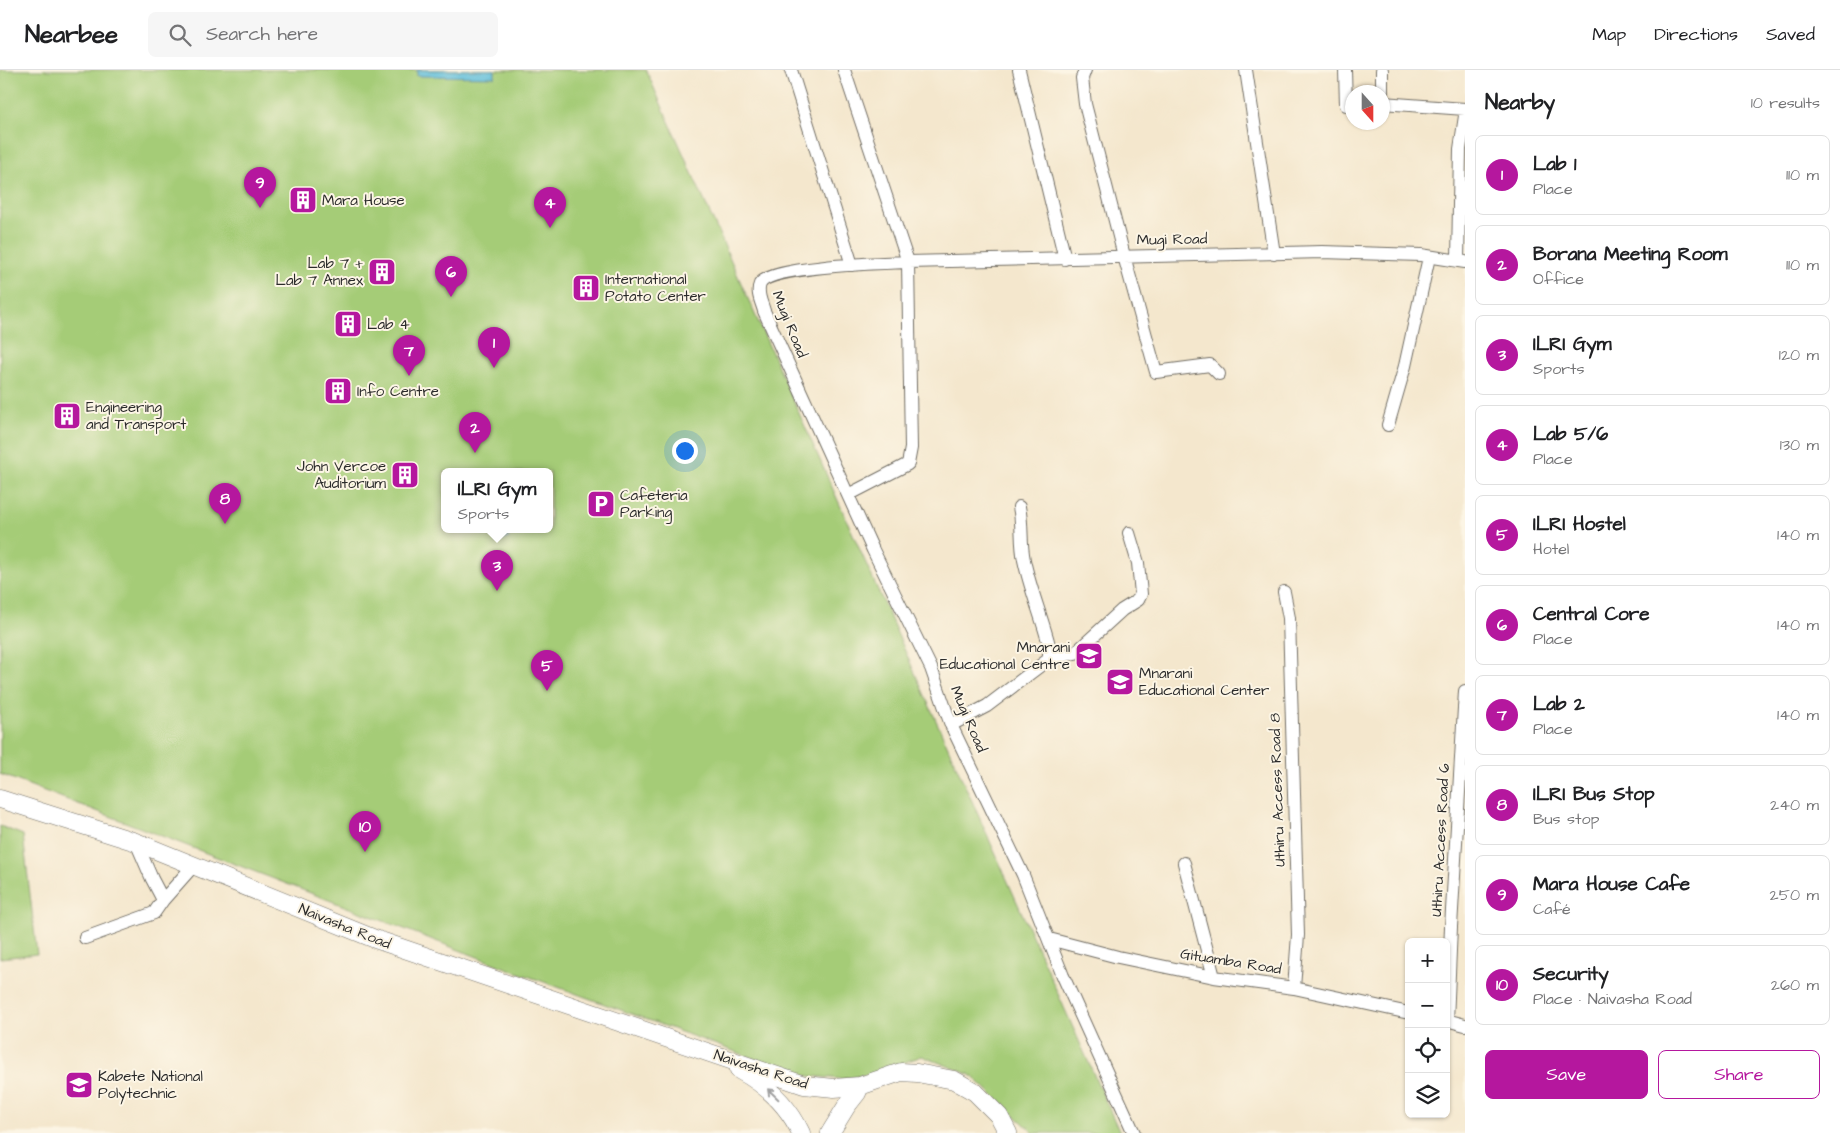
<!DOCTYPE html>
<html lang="en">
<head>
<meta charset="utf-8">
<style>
	:root { --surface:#fff; --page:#f6f6f6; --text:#202124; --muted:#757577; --line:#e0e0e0; --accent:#b5179e }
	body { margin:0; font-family:"Architects Daughter",sans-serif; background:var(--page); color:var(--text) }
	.controls { position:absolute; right:15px; bottom:15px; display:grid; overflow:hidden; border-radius:8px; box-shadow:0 1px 4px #0004 }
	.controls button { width:45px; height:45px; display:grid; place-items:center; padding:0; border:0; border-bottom:1px solid var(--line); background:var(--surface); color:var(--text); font:25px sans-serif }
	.compass { position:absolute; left:1345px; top:15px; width:45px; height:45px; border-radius:50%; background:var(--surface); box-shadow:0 1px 4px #0004; rotate:159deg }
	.you { position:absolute; left:684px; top:380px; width:18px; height:18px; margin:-12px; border:4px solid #fff; border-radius:50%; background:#1a73e8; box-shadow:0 0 0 8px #1a73e833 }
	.badge { display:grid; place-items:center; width:32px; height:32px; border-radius:50%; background:var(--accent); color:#fff; font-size:16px; font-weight:700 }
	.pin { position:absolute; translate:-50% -41px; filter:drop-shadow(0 1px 2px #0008) }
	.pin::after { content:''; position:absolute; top:26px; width:18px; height:15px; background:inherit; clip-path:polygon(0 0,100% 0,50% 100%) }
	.popup { position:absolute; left:441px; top:398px; width:112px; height:65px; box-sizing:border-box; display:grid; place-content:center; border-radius:8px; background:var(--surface); filter:drop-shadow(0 1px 4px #0005); font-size:16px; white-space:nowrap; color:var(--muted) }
	.popup b { font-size:19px; color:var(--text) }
	.popup::after { content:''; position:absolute; left:50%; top:100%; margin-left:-10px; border:10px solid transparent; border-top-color:var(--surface) }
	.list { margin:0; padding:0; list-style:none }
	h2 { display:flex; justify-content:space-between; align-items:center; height:65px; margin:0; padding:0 20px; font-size:21px }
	h2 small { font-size:16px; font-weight:400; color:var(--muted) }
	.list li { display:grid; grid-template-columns:32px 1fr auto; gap:15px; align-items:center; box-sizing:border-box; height:80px; margin:0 10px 10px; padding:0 10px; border:1px solid var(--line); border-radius:8px }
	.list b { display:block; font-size:19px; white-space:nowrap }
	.list p { margin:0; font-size:16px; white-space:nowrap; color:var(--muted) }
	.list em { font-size:16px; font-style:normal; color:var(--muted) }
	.actions { display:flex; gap:10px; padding:15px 20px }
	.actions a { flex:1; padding:11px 0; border:1px solid var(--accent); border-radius:8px; text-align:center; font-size:18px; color:var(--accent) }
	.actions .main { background:var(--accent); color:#fff }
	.icon { flex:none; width:28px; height:28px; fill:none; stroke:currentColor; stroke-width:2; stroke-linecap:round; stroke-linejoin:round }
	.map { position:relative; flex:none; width:1465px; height:1063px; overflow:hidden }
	header { display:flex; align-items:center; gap:30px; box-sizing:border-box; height:70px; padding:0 25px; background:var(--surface); border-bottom:1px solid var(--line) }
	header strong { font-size:24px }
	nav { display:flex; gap:28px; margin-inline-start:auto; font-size:18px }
	.search { width:350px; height:45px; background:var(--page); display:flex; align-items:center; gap:12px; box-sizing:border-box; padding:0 18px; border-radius:8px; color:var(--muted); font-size:19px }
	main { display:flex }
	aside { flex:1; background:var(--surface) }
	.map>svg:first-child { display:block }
	.green { fill:#a5cc77; stroke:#687c51; fill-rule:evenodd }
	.water { fill:#5cbdda; stroke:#447482 }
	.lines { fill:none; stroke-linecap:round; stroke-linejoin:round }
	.street-casing { stroke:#716d64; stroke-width:14 }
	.secondary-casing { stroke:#716d64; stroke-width:19 }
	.street { stroke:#fff; stroke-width:12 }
	.secondary { stroke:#fff; stroke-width:18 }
	.oneway { stroke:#a0a0a0 }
	.labels { text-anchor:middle; stroke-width:4; stroke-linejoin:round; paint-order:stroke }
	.poi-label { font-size:15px; fill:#2b2b2b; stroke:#fcf5e5; text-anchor:start }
	.street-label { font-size:15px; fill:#2b2b2b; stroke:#fcf5e5 }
</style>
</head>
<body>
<header>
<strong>Nearbee</strong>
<div class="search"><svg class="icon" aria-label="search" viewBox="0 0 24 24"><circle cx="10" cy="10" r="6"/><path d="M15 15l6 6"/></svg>Search here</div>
<nav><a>Map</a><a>Directions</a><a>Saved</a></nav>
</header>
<main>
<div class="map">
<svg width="1465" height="1063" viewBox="0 0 1465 1063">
	<rect width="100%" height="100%" fill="#fcf5e5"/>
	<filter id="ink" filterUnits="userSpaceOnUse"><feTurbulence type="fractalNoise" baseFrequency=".02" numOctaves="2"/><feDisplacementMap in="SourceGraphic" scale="10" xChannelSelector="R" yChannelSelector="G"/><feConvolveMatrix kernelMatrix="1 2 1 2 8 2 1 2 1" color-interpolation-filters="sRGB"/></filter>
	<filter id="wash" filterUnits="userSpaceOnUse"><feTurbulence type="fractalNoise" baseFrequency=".0096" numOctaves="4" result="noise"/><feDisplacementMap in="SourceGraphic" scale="20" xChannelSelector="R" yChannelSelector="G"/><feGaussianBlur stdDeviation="1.12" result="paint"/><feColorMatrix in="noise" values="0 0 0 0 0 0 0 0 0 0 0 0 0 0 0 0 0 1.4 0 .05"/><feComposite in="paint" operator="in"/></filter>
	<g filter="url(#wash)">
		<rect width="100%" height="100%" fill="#f4e7cd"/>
		<path class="green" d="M0 0H646L1120 1063H1034L971 1005 922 986 871 1004 842 1009 799 1005 514 901 0 704ZM444 402H550V460H444Z
			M0 756 23 765 37 884 0 888Z"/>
		<path class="water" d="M417 0H495V7L417 6Z
			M492 460H506L509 468 496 473Z"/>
	</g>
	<g filter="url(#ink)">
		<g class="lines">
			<defs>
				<path id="street" d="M791 0 852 195
					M844 0 908 192 911 378 908 394 848 425
					M1019 0 1065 189
					M1085 0 1082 8 1085 34 1124 186 1156 302 1210 295 1219 304
					M1246 0 1274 184
					M1345 0 1346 35
					M1382 0V22
					M1382 33 1465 39
					M1458 190 1460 79 1465 46
					M1388 355 1405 296 1429 187
					M1019 437C1023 454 1020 472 1024 490 1030 519 1042 547 1049 575V589
					M1284 522 1289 548 1298 865 1294 918
					M951 655 987 636 1049 589 1075 583 1122 540 1138 530 1141 524 1138 493 1129 463
					M136 772 152 809 163 830
					M1184 793 1214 907
					M85 868 154 843 163 830 194 795
					M1049 869 1118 887 1214 907 1294 918 1409 943
					M1446 950 1465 955
					M1447 951 1451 857 1465 621
					M1134 1063 1063 906 1023 805 951 655 931 598 873 480 764 241C762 233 756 223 760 214 769 196 885 193 908 192L1322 182 1421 185 1465 192"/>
				<path id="secondary" d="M0 729 136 772 375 869 804 1015 834 1018 860 1016 901 1002 917 1003 954 1010 975 1022 999 1046 1008 1063
					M739 1000C767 1015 788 1035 801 1063
					M830 1063 846 1037 857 1023 860 1016"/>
			</defs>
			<use href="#street" class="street-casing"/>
			<use href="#secondary" class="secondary-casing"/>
			<use href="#street" class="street"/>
			<use href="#secondary" class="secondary"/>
		</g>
		<defs><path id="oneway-shaft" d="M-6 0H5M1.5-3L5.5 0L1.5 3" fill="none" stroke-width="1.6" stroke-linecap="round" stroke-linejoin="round" transform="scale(1.25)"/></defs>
		<use class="oneway" href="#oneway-shaft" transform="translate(773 1024) rotate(-136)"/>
	</g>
	<defs>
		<symbol id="building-square" viewBox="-11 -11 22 22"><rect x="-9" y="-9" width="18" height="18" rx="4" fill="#b5179e" stroke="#fcf5e5"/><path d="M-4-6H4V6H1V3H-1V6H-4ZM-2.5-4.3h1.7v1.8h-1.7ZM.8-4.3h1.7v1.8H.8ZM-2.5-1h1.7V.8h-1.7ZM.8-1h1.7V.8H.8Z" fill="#fff"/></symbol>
		<symbol id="parking-square" viewBox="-11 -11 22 22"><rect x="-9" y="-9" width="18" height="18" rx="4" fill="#b5179e" stroke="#fcf5e5"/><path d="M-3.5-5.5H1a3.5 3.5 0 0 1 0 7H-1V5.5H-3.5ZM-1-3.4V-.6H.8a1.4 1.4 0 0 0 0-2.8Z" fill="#fff"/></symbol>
		<symbol id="school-square" viewBox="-11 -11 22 22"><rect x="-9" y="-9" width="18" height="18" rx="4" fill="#b5179e" stroke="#fcf5e5"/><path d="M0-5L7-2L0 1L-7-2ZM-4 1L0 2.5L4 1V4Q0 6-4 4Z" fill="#fff"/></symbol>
		<symbol id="university-square" viewBox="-11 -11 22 22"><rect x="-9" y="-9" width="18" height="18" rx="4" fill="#b5179e" stroke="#fcf5e5"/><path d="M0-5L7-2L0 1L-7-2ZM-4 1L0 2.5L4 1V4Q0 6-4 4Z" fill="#fff"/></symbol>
	</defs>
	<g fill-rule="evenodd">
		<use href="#building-square" x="287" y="114" width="32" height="32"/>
		<use href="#building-square" x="366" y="186" width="32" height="32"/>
		<use href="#building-square" x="570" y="202" width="32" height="32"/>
		<use href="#building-square" x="332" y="238" width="32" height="32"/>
		<use href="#building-square" x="322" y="305" width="32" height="32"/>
		<use href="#building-square" x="51" y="330" width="32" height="32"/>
		<use href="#building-square" x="389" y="389" width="32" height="32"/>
		<use href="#parking-square" x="585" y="418" width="32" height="32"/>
		<use href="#school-square" x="1073" y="570" width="32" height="32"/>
		<use href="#school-square" x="1104" y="596" width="32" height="32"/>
		<use href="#university-square" x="63" y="999" width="32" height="32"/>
	</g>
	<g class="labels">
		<g class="poi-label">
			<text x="322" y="135">Mara House</text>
			<text x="363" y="198" text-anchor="end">Lab 7 +<tspan x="363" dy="17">Lab 7 Annex</tspan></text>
			<text x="605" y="214">International<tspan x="605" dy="17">Potato Center</tspan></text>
			<text x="367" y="259">Lab 4</text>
			<text x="357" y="326">Info Centre</text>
			<text x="86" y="342">Engineering<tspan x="86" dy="17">and Transport</tspan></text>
			<text x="386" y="401" text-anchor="end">John Vercoe<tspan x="386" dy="17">Auditorium</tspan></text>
			<text x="620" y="430">Cafeteria<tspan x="620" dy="17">Parking</tspan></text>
			<text x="1070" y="582" text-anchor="end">Mnarani<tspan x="1070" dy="17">Educational Centre</tspan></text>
			<text x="1139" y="608">Mnarani<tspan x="1139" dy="17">Educational Center</tspan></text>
			<text x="98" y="1011">Kabete National<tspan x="98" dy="17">Polytechnic</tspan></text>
		</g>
		<g class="street-label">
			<text transform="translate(1172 169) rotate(-1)" y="5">Mugi Road</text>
			<text transform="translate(790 254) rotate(68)" y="5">Mugi Road</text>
			<text transform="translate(969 649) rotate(67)" y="5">Mugi Road</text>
			<text transform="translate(1277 720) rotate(-92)" y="5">Uthiru Access Road 8</text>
			<text transform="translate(1440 770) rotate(-87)" y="5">Uthiru Access Road 6</text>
			<text transform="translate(345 856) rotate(22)" y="5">Naivasha Road</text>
			<text transform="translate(1231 891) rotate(9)" y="5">Gituamba Road</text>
			<text transform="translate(761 999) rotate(18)" y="5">Naivasha Road</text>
		</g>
	</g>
</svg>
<div class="controls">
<button>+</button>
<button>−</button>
<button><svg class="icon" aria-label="locate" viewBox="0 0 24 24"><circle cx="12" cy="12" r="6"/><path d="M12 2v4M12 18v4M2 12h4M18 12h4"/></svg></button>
<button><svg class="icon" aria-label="layers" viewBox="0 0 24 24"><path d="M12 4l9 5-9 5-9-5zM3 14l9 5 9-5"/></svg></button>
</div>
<svg class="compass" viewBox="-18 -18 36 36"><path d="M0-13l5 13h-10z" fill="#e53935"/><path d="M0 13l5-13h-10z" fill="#757577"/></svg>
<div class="you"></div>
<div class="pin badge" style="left:494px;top:298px">1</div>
<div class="pin badge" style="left:475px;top:383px">2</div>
<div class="pin badge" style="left:497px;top:521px">3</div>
<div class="popup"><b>ILRI Gym</b>Sports</div>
<div class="pin badge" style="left:550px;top:158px">4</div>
<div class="pin badge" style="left:547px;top:621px">5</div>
<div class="pin badge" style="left:451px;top:227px">6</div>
<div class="pin badge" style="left:409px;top:306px">7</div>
<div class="pin badge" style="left:225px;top:454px">8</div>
<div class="pin badge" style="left:260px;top:138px">9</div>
<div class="pin badge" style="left:365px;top:782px">10</div>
</div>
<aside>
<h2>Nearby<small>10 results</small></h2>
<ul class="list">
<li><span class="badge">1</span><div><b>Lab 1</b><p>Place</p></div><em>110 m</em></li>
<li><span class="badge">2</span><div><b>Borana Meeting Room</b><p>Office</p></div><em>110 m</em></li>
<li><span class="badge">3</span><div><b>ILRI Gym</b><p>Sports</p></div><em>120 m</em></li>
<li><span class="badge">4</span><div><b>Lab 5/6</b><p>Place</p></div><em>130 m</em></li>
<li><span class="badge">5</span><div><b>ILRI Hostel</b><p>Hotel</p></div><em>140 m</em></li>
<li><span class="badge">6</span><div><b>Central Core</b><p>Place</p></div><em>140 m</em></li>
<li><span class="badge">7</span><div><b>Lab 2</b><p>Place</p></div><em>140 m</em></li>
<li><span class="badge">8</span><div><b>ILRI Bus Stop</b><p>Bus stop</p></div><em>240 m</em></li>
<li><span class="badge">9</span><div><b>Mara House Cafe</b><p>Café</p></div><em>250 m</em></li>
<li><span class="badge">10</span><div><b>Security</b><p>Place · Naivasha Road</p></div><em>260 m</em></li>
</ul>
<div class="actions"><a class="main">Save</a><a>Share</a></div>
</aside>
</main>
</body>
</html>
